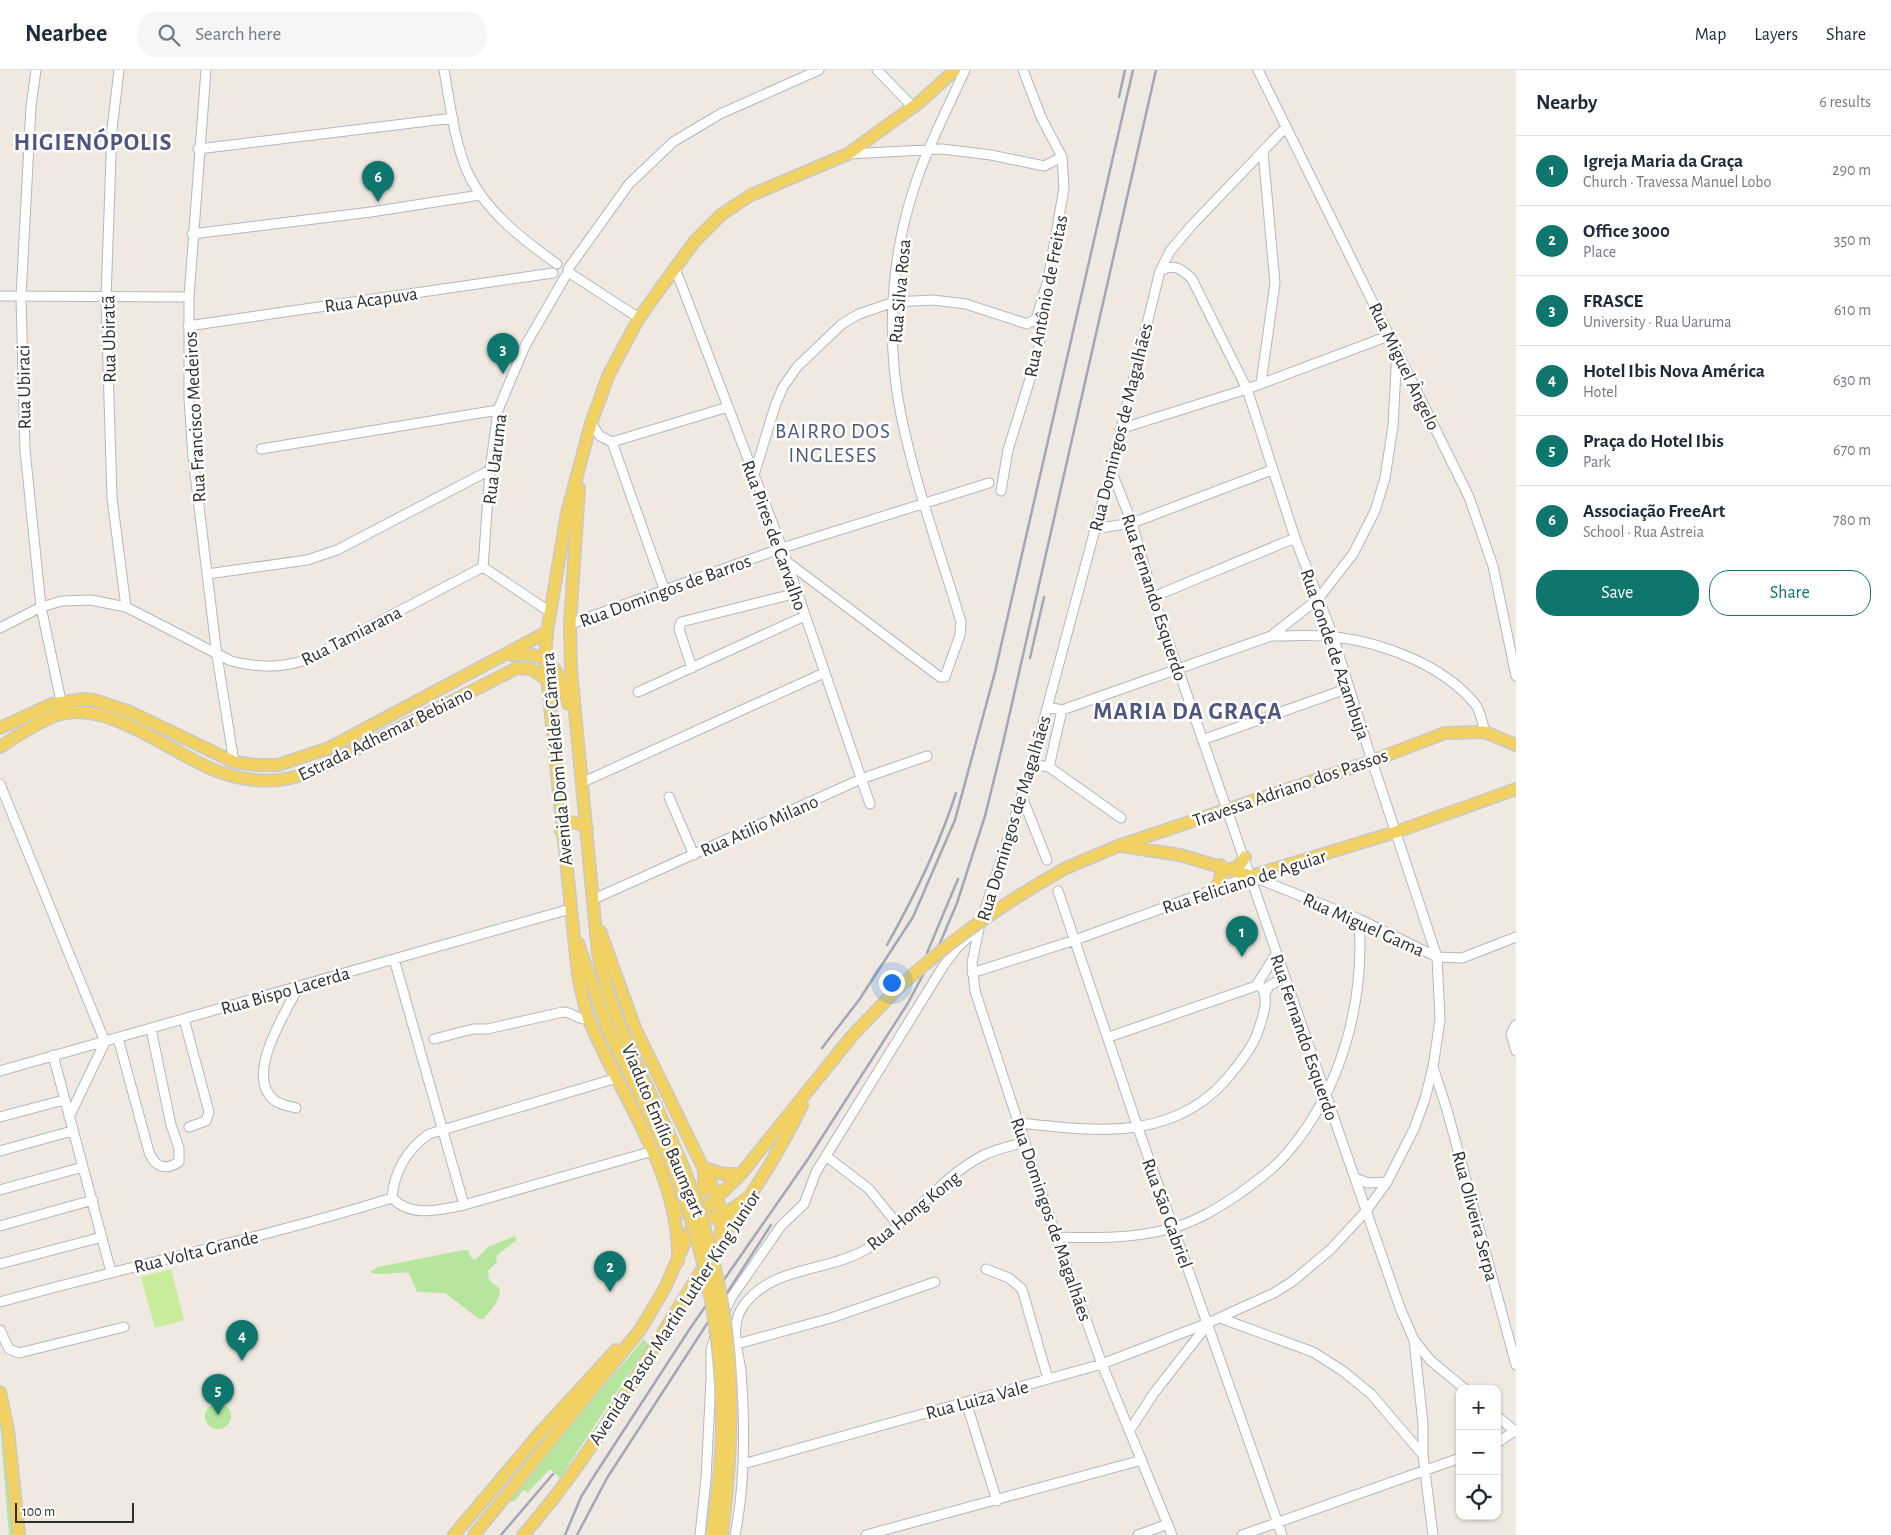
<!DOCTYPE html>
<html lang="en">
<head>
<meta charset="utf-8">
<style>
	:root { --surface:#fff; --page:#f6f6f7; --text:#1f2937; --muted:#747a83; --line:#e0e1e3; --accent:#0f766e }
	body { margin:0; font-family:"Alegreya Sans",sans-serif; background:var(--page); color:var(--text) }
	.controls { position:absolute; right:15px; bottom:15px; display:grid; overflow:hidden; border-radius:10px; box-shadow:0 1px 4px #0004 }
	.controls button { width:45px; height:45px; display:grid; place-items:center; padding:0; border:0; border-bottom:1px solid var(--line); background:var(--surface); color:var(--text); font:25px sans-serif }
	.scale { position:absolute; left:15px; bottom:12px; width:119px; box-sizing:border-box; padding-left:5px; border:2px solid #2e2e2e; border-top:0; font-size:14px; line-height:18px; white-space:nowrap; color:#2e2e2e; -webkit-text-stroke:4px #fff; paint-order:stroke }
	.you { position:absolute; left:891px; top:912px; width:18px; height:18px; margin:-12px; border:4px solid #fff; border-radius:50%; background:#1a73e8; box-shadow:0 0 0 8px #1a73e833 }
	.badge { display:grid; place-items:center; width:32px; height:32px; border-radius:50%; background:var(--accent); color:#fff; font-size:16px; font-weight:700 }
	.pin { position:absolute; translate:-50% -41px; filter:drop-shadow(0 1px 2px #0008) }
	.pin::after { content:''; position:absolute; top:26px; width:18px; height:15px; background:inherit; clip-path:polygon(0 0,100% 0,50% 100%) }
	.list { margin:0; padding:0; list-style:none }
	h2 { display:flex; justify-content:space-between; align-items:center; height:65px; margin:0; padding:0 20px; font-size:21px }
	h2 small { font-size:16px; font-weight:400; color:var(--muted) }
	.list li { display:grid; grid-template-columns:32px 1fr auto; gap:15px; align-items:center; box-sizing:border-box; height:70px; padding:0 20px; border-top:1px solid var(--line) }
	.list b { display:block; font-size:19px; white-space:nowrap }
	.list p { margin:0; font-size:16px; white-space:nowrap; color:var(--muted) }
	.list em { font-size:16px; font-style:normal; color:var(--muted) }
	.actions { display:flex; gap:10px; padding:15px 20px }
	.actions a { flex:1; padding:11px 0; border:1px solid var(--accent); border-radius:20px; text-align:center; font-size:18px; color:var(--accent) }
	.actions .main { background:var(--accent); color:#fff }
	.icon { flex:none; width:28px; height:28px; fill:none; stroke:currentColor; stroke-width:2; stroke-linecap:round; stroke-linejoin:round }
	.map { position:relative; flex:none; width:1516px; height:1465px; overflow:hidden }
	header { display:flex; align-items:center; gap:30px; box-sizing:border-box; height:70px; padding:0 25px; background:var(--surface); border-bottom:1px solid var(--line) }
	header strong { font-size:24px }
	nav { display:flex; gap:28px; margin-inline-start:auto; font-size:18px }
	.search { width:350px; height:45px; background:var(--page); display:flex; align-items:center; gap:12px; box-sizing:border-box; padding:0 18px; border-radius:20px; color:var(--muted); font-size:19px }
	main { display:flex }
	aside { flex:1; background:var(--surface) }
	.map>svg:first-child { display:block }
	.green { fill:#b6e59e }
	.pitch { fill:#c9ec9a }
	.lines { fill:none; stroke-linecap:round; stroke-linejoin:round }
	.minor-casing { stroke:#b4b7c1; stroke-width:11 }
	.major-casing { stroke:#c9c9c9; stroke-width:14 }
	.minor { stroke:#fff; stroke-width:9 }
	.major { stroke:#f2d163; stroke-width:11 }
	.rail { stroke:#a3a6b8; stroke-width:2.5 }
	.major-bridge-casing { stroke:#c9c9c9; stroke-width:14; stroke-linecap:butt }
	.major-bridge { stroke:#f2d163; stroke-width:11 }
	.labels { text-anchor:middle; stroke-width:5; stroke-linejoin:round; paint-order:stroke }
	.street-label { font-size:19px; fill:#2e2e2e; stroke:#fff }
	.quarter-label { font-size:21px; letter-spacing:1px; fill:#4d5680; stroke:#fff }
	.district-label { font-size:24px; font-weight:bold; letter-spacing:1px; fill:#4d5680; stroke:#fff }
</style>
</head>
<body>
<header>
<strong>Nearbee</strong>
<div class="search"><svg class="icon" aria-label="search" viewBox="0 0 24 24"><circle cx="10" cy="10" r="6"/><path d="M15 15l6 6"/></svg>Search here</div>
<nav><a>Map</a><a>Layers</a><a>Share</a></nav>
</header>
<main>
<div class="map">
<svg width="1516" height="1465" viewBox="0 0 1516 1465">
	<rect width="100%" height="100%" fill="#efe9e1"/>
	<path class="green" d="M515 1166 517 1170 496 1186 497 1192 488 1201 489 1210 500 1219C500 1231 491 1240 484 1249H479L445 1223 417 1222 409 1203C395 1201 382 1207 370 1202L378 1197 464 1180H468L471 1188 475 1190 488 1177Z
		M644 1269 648 1275 560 1408 550 1399 528 1422 523 1420 515 1431 505 1432Z
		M205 1346a13 13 0 1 1 26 0a13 13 0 1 1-26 0Z
		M0 1356 14 1465H9Z"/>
	<path class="pitch" d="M171 1199 184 1250 155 1258 141 1207Z"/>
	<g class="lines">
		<defs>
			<path id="minor" d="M36 0 31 36 21 227 25 380 41 537 61 631
				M119 0 112 59 106 228 112 428 126 537
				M206 0 189 227V329L193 387 217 586 234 692
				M444 0C450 33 454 70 467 101 484 140 523 170 557 194
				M877 0 913 37
				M1258 0 1469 427 1493 496 1516 606
				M198 79 453 48
				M849 84 942 79 991 85 1044 96 1062 87
				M192 164 371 142 480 125
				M675 198 782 478 870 734
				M568 199 629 114 673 72 720 44 819 0
				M568 202 639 248
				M0 226 189 227
				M188 256 553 203
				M1261 313 1275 213 1263 82
				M591 353 600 366 612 372 728 337
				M1120 359 1247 319 1391 265
				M612 372 664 519
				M261 379 498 340
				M1111 400 1132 453 1153 527 1400 1238 1414 1270 1423 1354V1385
				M754 405 775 336 783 317 797 297 842 254 859 244 894 232 933 230 966 234 1027 254 1036 249
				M1001 421 1008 380 1038 283 1041 262 1036 249 1048 210 1064 118 1062 87 1041 47 1023 0
				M1094 459 1132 453 1272 400
				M786 491 940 607H945L960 565 961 552C940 482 914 412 900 340 886 267 891 186 915 115 928 75 948 38 965 0
				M483 497 490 400 498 340 525 276 565 207
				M483 497 550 542
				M207 504 307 490 337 480 490 400
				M1153 527 1295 468
				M570 554 782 478 989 413
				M0 558 41 537 62 531 91 530 126 537 231 591C258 598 280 598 306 590L483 497
				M1271 566C1292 566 1315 564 1336 567 1384 573 1443 595 1475 634 1481 641 1482 653 1485 662
				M692 598 679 559 681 552 797 523
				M638 622 805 546
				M1048 637 1062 640 1271 566 1318 529 1353 484 1375 441 1385 408 1393 356 1397 280
				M1202 670 1349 618
				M1032 694 1049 697 1121 748
				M1049 697 1062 640
				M581 713 824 603
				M0 714 105 972
				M669 727 694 785
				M1022 727 1047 790
				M1251 806 1359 849 1437 887 1462 888 1516 867
				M1058 821 1138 1058 1282 1465
				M594 829 861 709 927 686
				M394 889 464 1135
				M972 903 1075 870 1251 806
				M1265 924 1269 916 1283 908
				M184 949 209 1042 206 1051 189 1057
				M1516 955 1511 964 1516 981
				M1109 967 1256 916 1276 884
				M118 968 149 1082C155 1097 165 1101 179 1092V1078L171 1055 151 959
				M434 969 473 959H487L563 942C573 942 578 951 589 949
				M53 985 111 1202
				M1433 997 1447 1040 1516 1295
				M0 1001 570 839
				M296 1038C289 1036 280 1035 274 1030 244 1005 286 942 299 916
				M0 1047 64 1030
				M69 1047 105 972
				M1019 1053C1099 1062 1180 1072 1234 1000 1243 989 1254 975 1258 961 1263 947 1271 926 1259 914
				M0 1081 72 1061
				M826 1086 869 1119 898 1155
				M1355 1108 1368 1113 1387 1112
				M0 1120 83 1097
				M392 1128C412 1148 438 1140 464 1135L653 1081
				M392 1128C394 1102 407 1079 429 1064L617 1008
				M0 1156 93 1130
				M1056 1167C1095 1168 1134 1169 1172 1158 1195 1152 1216 1139 1236 1126 1254 1113 1274 1099 1288 1082 1342 1019 1365 931 1359 849
				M0 1194 102 1167
				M986 1199 1009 1208 1022 1219 1048 1309
				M0 1232C130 1196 263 1168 392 1128
				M724 1243 731 1228 781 1156 804 1134 816 1102 944 895 957 878 976 860
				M1220 1248 1313 1282 1343 1301 1371 1324 1423 1385 1433 1465
				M0 1260 9 1279 19 1283 124 1257
				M1414 1270 1430 1290 1465 1319
				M737 1274 831 1248 935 1212
				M741 1301C738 1280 729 1254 744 1235 773 1196 825 1202 863 1181 906 1158 939 1108 982 1086 995 1079 1011 1076 1025 1072
				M711 1305V1280L716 1263
				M966 1332 997 1431
				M1497 1346 1516 1362
				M1130 1360 1154 1323 1208 1254
				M1497 1373 1516 1360
				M743 1394 1102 1294 1208 1253 1274 1223 1293 1211 1331 1179 1367 1140 1387 1112 1414 1059 1425 1029 1433 997 1440 950 1437 887 1372 691 1333 566 1295 468 1247 319 1192 209C1182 199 1174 193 1160 201
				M700 1465 706 1409 711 1309 718 1295 722 1293
				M735 1465C746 1411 745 1355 741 1301L737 1298
				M866 1465 1142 1390
				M1138 1465 1168 1454
				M1172 1465 1102 1294 1056 1167 975 921 972 893 979 858 1032 694 1111 400 1160 201 1170 181 1192 155 1286 57
				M1242 1465 1460 1388"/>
			<path id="major" d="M579 418 570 554 571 599 598 884 608 923 619 954
				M512 585C550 580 560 600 568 634
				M0 658 52 634 83 629 94 630 130 642 234 692 256 695H278L329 678 547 562
				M0 677C17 666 37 652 57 645 107 629 168 681 212 699 233 708 257 712 279 710 297 708 314 700 330 693L517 598 531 599 546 609
				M561 761 571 752 581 754 587 759
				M1122 776 1180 785 1251 806 1396 762 1516 719
				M1066 798 1118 776 1372 691 1445 663 1485 662 1516 675
				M1231 799 1239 796 1245 787
				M1217 817 1221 806 1220 795
				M600 861 635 958 712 1116 723 1145 720 1169
				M578 873 608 960
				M704 1098 723 1104H741
				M671 1130C696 1160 719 1150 746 1129
				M689 1134C704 1128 705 1117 704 1102
				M678 1191C680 1102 621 1028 589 950 584 936 581 920 578 905L545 588 547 562 567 443 591 353 609 304 639 248 694 172 722 144 751 125 848 84 921 31 955 0
				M0 1322 8 1360 19 1465
				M454 1465 539 1364 616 1280
				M474 1465 640 1260 665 1218 695 1149 741 1104 852 966 898 918
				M523 1465C590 1390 643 1294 696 1209 732 1151 773 1097 802 1035"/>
		</defs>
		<use href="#minor" class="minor-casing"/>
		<use href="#major" class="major-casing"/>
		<use href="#minor" class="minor"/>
		<use href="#major" class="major"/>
		<path class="rail" d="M1119 27 1125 0
			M1030 588 1044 527
			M887 875C914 827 939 776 956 723
			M927 883 958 809
			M822 978 859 930 913 847 955 750 995 602 1133 0
			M501 1465 553 1404
			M565 1465 581 1427 596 1403 689 1260 808 1089 908 933 940 873 957 833 985 746 1003 673 1156 0
			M577 1465 607 1408 771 1155"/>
		<defs>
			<path id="major-bridge" d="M898 918C950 870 1005 832 1066 798
				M619 954C639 1003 664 1050 684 1099 734 1225 739 1332 722 1464
				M608 960C626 997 645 1033 661 1069 701 1159 722 1256 722 1354 722 1390 717 1427 712 1464"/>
		</defs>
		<use href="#major-bridge" class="major-bridge-casing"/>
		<use href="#major-bridge" class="major-bridge"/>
	</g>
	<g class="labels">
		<g class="street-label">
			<text transform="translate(899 221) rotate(-85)" y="7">Rua Silva Rosa</text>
			<text transform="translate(1045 226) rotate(-79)" y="7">Rua Antônio de Freitas</text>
			<text transform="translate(371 229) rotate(-8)" y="7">Rua Acapuva</text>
			<text transform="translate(108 269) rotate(-91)" y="7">Rua Ubiratã</text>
			<text transform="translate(1405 296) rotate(64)" y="7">Rua Miguel Ângelo</text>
			<text transform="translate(23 317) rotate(-91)" y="7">Rua Ubiraci</text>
			<text transform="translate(194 347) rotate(-93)" y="7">Rua Francisco Medeiros</text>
			<text transform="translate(1120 357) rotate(-76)" y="7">Rua Domingos de Magalhães</text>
			<text transform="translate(494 389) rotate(-83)" y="7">Rua Uaruma</text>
			<text transform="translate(775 465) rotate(70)" y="7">Rua Pires de Carvalho</text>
			<text transform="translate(665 520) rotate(-20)" y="7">Rua Domingos de Barros</text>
			<text transform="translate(1155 527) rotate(72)" y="7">Rua Fernando Esquerdo</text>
			<text transform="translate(351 565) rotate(-27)" y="7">Rua Tamiarana</text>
			<text transform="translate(1336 584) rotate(71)" y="7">Rua Conde de Azambuja</text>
			<text transform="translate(385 663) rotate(-26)" y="7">Estrada Adhemar Bebiano</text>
			<text transform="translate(556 689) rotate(-95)" y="7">Avenida Dom Hélder Câmara</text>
			<text transform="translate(1290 717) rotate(-19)" y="7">Travessa Adriano dos Passos</text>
			<text transform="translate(1013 748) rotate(-73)" y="7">Rua Domingos de Magalhães</text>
			<text transform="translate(759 755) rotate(-24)" y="7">Rua Atilio Milano</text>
			<text transform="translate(1244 811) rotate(-18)" y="7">Rua Feliciano de Aguiar</text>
			<text transform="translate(1364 854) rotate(24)" y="7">Rua Miguel Gama</text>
			<text transform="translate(285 920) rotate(-16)" y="7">Rua Bispo Lacerda</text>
			<text transform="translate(1305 967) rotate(71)" y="7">Rua Fernando Esquerdo</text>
			<text transform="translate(664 1060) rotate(67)" y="7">Viaduto Emílio Baumgart</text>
			<text transform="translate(913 1140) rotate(-39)" y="7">Rua Hong Kong</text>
			<text transform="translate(1168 1143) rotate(70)" y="7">Rua São Gabriel</text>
			<text transform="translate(1476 1146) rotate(75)" y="7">Rua Oliveira Serpa</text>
			<text transform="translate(1052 1149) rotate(71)" y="7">Rua Domingos de Magalhães</text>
			<text transform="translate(196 1181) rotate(-14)" y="7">Rua Volta Grande</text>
			<text transform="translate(674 1247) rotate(-57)" y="7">Avenida Pastor Martin Luther King Junior</text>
			<text transform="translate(977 1329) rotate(-15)" y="7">Rua Luiza Vale</text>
		</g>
		<g class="quarter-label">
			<text x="833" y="368">BAIRRO DOS<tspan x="833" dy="24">INGLESES</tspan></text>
		</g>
		<g class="district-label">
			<text x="93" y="80">HIGIENÓPOLIS</text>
			<text x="1188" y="649">MARIA DA GRAÇA</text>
		</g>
	</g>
</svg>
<div class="controls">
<button>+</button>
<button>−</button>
<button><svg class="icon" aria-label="locate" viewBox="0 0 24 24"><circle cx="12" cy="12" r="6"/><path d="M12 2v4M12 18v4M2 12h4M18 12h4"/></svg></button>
</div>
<div class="scale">100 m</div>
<div class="you"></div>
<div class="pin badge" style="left:1242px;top:887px">1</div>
<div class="pin badge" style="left:610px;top:1222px">2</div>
<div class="pin badge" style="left:503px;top:304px">3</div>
<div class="pin badge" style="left:242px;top:1291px">4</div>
<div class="pin badge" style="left:218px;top:1345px">5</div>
<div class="pin badge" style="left:378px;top:132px">6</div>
</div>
<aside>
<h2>Nearby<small>6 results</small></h2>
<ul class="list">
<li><span class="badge">1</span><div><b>Igreja Maria da Graça</b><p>Church · Travessa Manuel Lobo</p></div><em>290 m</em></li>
<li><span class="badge">2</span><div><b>Office 3000</b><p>Place</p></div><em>350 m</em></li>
<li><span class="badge">3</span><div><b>FRASCE</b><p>University · Rua Uaruma</p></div><em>610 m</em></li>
<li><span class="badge">4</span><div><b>Hotel Ibis Nova América</b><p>Hotel</p></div><em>630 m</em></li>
<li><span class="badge">5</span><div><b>Praça do Hotel Ibis</b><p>Park</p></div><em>670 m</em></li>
<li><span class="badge">6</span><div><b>Associação FreeArt</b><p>School · Rua Astreia</p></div><em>780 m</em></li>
</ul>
<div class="actions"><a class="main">Save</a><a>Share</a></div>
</aside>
</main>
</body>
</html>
